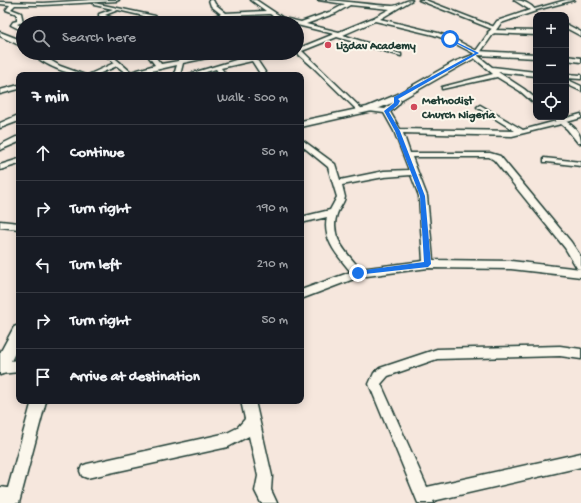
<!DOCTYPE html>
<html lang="en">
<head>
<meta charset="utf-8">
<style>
	:root { --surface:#171b24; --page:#242831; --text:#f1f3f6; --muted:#9ea1a6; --line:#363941 }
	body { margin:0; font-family:"Gochi Hand",sans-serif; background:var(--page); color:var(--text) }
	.controls { position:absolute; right:12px; top:12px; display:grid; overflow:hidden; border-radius:8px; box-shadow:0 2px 10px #0003 }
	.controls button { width:36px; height:36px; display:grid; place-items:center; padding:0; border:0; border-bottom:1px solid var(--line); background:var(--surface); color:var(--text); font:20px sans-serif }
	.stop { position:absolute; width:12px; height:12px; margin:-9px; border:3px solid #1a73e8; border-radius:50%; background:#fff }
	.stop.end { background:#1a73e8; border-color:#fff; box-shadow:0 1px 4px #0008 }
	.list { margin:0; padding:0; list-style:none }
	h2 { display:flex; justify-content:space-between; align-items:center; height:52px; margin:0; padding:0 16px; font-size:17px }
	h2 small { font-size:13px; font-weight:400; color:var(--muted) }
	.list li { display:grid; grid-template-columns:26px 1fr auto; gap:12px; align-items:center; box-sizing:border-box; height:56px; padding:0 16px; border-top:1px solid var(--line) }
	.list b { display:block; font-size:15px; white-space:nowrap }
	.list em { font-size:13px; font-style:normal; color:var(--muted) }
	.icon { flex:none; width:22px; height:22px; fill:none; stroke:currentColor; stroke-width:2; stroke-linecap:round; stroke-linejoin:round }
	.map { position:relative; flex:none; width:581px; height:503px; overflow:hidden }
	.search { position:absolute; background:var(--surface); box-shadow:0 2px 10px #0003; left:16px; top:16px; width:288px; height:44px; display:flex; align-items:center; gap:10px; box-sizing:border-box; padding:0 14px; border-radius:22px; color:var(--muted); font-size:15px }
	.panel { position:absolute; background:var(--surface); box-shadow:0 2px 10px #0003; left:16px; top:72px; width:288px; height:332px; border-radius:8px }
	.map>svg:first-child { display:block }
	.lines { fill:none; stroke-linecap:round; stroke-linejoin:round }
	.minor-casing { stroke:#1f3d34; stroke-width:3 }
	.tertiary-casing { stroke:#1f3d34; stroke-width:3 }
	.minor { fill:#fbf7ec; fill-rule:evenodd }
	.tertiary { fill:#fbf7ec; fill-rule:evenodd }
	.route { fill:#1a73e8 }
	.poi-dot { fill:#d1495b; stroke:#fbf7ec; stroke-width:1.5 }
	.labels { text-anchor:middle; stroke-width:4; stroke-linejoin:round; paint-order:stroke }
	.far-poi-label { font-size:12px; font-weight:bold; fill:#1f3d34; stroke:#fbf7ec; text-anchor:start }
</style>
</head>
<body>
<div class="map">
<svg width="581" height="503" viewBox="0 0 581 503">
	<rect width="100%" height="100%" fill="#f6e7dd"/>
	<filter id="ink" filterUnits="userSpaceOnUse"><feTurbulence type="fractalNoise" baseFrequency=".025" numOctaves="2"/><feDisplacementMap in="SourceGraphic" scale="8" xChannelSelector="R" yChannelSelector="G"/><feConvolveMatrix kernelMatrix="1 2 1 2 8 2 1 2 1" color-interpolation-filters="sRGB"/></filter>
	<g filter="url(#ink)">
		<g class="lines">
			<defs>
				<path id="minor" d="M91 0H119L117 1 43 5H15L11 9 21 13 23 22 17 24 23 27V31L11 25 13 22 17 21V14L6 10 10 5 0 4V2L43 3Z
					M209 0H213L215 4 226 13 266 11 251 0H256L283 18 301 22 332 11 345 4 318 0C343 0 367 5 392 6 399 6 405 0 412 0L380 19 438 33 452 38 477 51 536 54V58L477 55 448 40 434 35 375 21 343 35 401 54V56L337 37 302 51 363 110 365 111 361 113 359 112 313 67 297 53V49L334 34 297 25V23L279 20 270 14 225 16 201 23H192L221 14 211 6ZM350 5 390 9 373 18 339 32 306 24 336 13Z
					M419 0H425L497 28 492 29Z
					M566 0H574L533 11 531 10Z
					M94 3 155 16 166 23H159L149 18 137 23H130L144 16 118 10 105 15 112 18 118 23H111L108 21 89 23 104 19 99 16V14L113 9 94 5Z
					M566 24 581 32V36L566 28Z
					M491 30 536 31V35L489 33 488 32Z
					M0 32 18 39 23 42V47L0 36Z
					M31 53H38L60 66 85 75C67 75 45 65 31 53Z
					M103 53H109L131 72 155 65 146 53H152L161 64 178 61 180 53H186L185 59 218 53 221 55 183 63 180 75H174L177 65 134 75H124L126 73 117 66 96 75H88L114 63Z
					M276 53H289L257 60 267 75H261L252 61 221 68 226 75H220L216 69 196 75H186L239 59Z
					M473 55H477L492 67 536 72V76L498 72 524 89 536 99V105L520 91 497 77 442 89V87L493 74 473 57Z
					M566 56 581 58V62L566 60Z
					M566 74 581 75V79L566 78Z
					M566 79 581 86V91L566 84Z
					M19 85V89L0 94V90Z
					M396 96 401 101 398 105 390 112 400 129 515 131 478 108 477 107 480 105 523 130 556 121 554 117 563 119 581 114V118L567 122C575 127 581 133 581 143H578L567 129 561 124 512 136 403 133 410 153H490L500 156 571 242 581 257V269L577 268 565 248 494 160 489 157H412L427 196 433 260 511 261 581 269V277L511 269 428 268 359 277 301 299V290L351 272C337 255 322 239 327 217L301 223V217L330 210 337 197 328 167 301 145V139L335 164 340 180 384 171 409 170 394 131 384 113 369 111 366 109 369 107 385 109 395 101 393 98ZM411 175 419 196 423 261 360 269C347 253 329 237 337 214 339 208 344 203 345 197L342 185 384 177Z
					M16 116H19V121L0 128V123Z
					M16 137H19V142L0 150V145Z
					M544 158 581 162V166L547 162H544Z
					M19 159V164L0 170V165Z
					M0 221 19 223V229L0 227Z
					M560 346 581 349V359L560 356 437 359 388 376 381 384 427 487 581 453V467L433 501 434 503H418L369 384 374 373 380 368 437 349Z
					M19 360V372L0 374V362Z
					M32 401H46L19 503H0V487L8 488Z
					M241 401H255L272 476 271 490 277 503H261L255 491 258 476 249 436 228 447 87 478 82 476 80 471 82 466 87 464 227 433 237 428 245 419Z"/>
				<path id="tertiary" d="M514 0C523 0 531 4 536 11L501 23 477 57 460 66 402 99 372 111 301 127V121L367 107 396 95 454 62 473 55 497 21 530 10Z
					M19 325V345L5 373 0 375V353L14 327Z"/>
			</defs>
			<use href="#minor" class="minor-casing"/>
			<use href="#tertiary" class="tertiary-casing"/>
			<use href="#minor" class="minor"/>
			<use href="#tertiary" class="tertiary"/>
		</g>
	</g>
	<path class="route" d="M448 38 479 53 398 99 400 101 398 105 389 112 400 131 425 196 431 264 428 267 356 275 355 273 358 271 424 262 420 196 395 131 384 111 394 103V97L475 53 448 39Z"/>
	<g class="poi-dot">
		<circle cx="328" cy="45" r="4"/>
		<circle cx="414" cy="107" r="4"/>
	</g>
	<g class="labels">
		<g class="far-poi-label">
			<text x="336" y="49">Lizdav Academy</text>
			<text x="422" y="104">Methodist<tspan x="422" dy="14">Church Nigeria</tspan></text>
		</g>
	</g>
</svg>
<div class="controls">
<button>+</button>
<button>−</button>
<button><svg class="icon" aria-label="locate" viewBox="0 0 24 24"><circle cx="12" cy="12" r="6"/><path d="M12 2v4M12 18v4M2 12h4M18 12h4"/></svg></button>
</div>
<div class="stop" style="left:450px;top:39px"></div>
<div class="stop end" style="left:358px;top:273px"></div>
<div class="search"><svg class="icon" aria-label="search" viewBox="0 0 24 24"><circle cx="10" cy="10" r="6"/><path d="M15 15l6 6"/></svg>Search here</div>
<section class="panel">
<h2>7 min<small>Walk · 500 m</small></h2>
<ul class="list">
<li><svg class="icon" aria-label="ahead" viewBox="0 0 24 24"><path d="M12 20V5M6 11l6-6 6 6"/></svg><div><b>Continue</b></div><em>50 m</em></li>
<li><svg class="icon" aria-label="right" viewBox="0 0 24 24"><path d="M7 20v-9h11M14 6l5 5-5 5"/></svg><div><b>Turn right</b></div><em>190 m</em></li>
<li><svg class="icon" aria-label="left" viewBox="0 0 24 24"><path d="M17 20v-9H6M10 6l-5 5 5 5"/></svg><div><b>Turn left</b></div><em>210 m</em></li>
<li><svg class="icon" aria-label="right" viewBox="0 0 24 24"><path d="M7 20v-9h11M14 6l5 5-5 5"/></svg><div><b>Turn right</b></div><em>50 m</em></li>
<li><svg class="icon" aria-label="arrive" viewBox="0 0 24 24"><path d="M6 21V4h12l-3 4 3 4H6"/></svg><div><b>Arrive at destination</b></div></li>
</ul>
</section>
</div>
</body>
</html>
